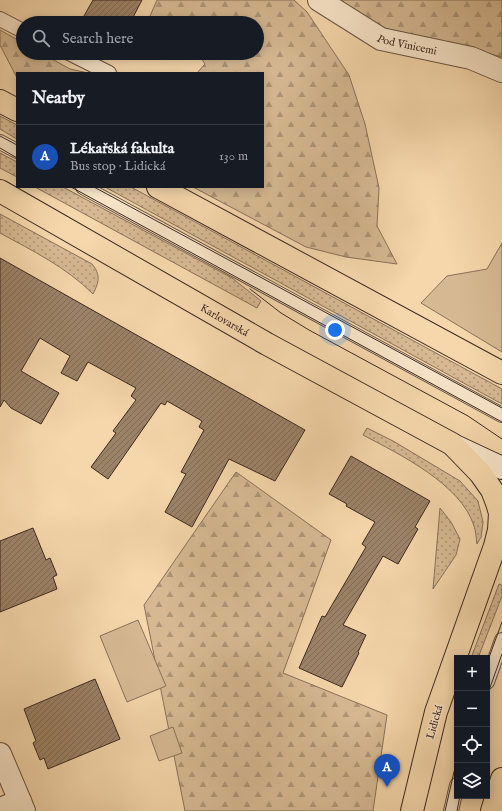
<!DOCTYPE html>
<html lang="en">
<head>
<meta charset="utf-8">
<style>
	:root { --surface:#171b24; --page:#242831; --text:#f1f3f6; --muted:#9ea1a6; --line:#363941; --accent:#c59692 }
	body { margin:0; font-family:"IM FELL English",serif; background:var(--page); color:var(--text) }
	.controls { position:absolute; right:12px; bottom:12px; display:grid; overflow:hidden; border-radius:0px; box-shadow:0 2px 10px #0003 }
	.controls button { width:36px; height:36px; display:grid; place-items:center; padding:0; border:0; border-bottom:1px solid var(--line); background:var(--surface); color:var(--text); font:20px sans-serif }
	.you { position:absolute; left:335px; top:330px; width:14px; height:14px; margin:-10px; border:3px solid #fff; border-radius:50%; background:#1a73e8; box-shadow:0 0 0 6px #1a73e833 }
	.badge { display:grid; place-items:center; width:26px; height:26px; border-radius:50%; background:var(--accent); color:#fff; font-size:13px; font-weight:700 }
	.pin { position:absolute; translate:-50% -33px; filter:drop-shadow(0 1px 2px #0008) }
	.pin::after { content:''; position:absolute; top:21px; width:14px; height:12px; background:inherit; clip-path:polygon(0 0,100% 0,50% 100%) }
	.list { margin:0; padding:0; list-style:none }
	h2 { display:flex; justify-content:space-between; align-items:center; height:52px; margin:0; padding:0 16px; font-size:17px }
	h2 small { font-size:13px; font-weight:400; color:var(--muted) }
	.list li { display:grid; grid-template-columns:26px 1fr auto; gap:12px; align-items:center; box-sizing:border-box; height:64px; padding:0 16px; border-top:1px solid var(--line) }
	.list b { display:block; font-size:15px; white-space:nowrap }
	.list p { margin:0; font-size:13px; white-space:nowrap; color:var(--muted) }
	.list em { font-size:13px; font-style:normal; color:var(--muted) }
	.icon { flex:none; width:22px; height:22px; fill:none; stroke:currentColor; stroke-width:2; stroke-linecap:round; stroke-linejoin:round }
	.map { position:relative; flex:none; width:502px; height:811px; overflow:hidden }
	.search { position:absolute; background:var(--surface); box-shadow:0 2px 10px #0003; left:16px; top:16px; width:248px; height:44px; display:flex; align-items:center; gap:10px; box-sizing:border-box; padding:0 14px; border-radius:22px; color:var(--muted); font-size:15px }
	.panel { position:absolute; background:var(--surface); box-shadow:0 2px 10px #0003; left:16px; top:72px; width:248px; height:116px; border-radius:0px }
	.map>svg:first-child { display:block }
	.grass { fill:url(#grass-dots); stroke:#89715a }
	.forest { fill:url(#forest-firs); stroke:#89715a }
	.park { fill:#d6b993; stroke:#89715a }
	.building { fill:url(#building-hatch); stroke:#3c2920 }
	.lines { fill:none; stroke-linecap:round; stroke-linejoin:round }
	.lane-casing { stroke:#6a5443; stroke-width:16 }
	.street-casing { stroke:#6a5443; stroke-width:24 }
	.secondary-casing { stroke:#3c2920; stroke-width:24 }
	.primary-casing { stroke:#3c2920; stroke-width:24 }
	.lane { stroke:#f8e5c8; stroke-width:14 }
	.street { stroke:#f8e5c8; stroke-width:22 }
	.secondary { stroke:#f8e5c8; stroke-width:22 }
	.primary { stroke:#f5d7ab; stroke-width:22 }
	.tram { stroke:#3c2920; stroke-width:1 }
	.labels { text-anchor:middle; stroke-width:3; stroke-linejoin:round; paint-order:stroke }
	.street-label { font-size:11px; fill:#3c2920; stroke:#f8e5c8 }
</style>
</head>
<body>
<div class="map">
<svg width="502" height="811" viewBox="0 0 502 811">
	<defs>
		<pattern id="grass-dots" width="8" height="8" patternUnits="userSpaceOnUse"><rect width="8" height="8" fill="#d6b993"/><path d="M2 2h.1M6 6h.1" fill="none" stroke="#af9678" stroke-width="1.8" stroke-linecap="round"/></pattern>
		<pattern id="forest-firs" width="22" height="20" patternUnits="userSpaceOnUse"><rect width="22" height="20" fill="#d6b993"/><path d="M5 1l3.5 6h-7zM16 11l3.5 6h-7z" fill="#af9678"/></pattern>
		<pattern id="building-hatch" width="6" height="6" patternUnits="userSpaceOnUse"><rect width="6" height="6" fill="#9c8368"/><path d="M-1 1l2-2M0 6l6-6M5 7l2-2" fill="none" stroke="#806b55"/></pattern>
	</defs>
	<rect width="100%" height="100%" fill="#f5d7ab"/>
	<filter id="stains"><feTurbulence type="fractalNoise" baseFrequency=".005" numOctaves="4"/><feColorMatrix values="0 0 0 0 .2 0 0 0 0 .09 0 0 0 0 .02 0 0 0 .5 -.17"/></filter>
	<radialGradient id="worn" r=".72"><stop offset=".6" stop-color="#630" stop-opacity="0"/><stop offset="1" stop-color="#630" stop-opacity=".3"/></radialGradient>
	<path class="grass" d="M0 116 17 125V139L0 129Z
		M0 153 17 162V177L0 168Z
		M35 187H63L232 278 261 301 257 308Z
		M105 187H131L502 389V404Z
		M0 214 92 264C101 275 99 282 93 294 66 267 33 251 0 233Z
		M367 428 393 441 460 481 478 501 483 522 481 537 477 544C476 538 476 531 474 526 461 484 399 454 363 435Z
		M440 508 451 522 460 539 456 555 433 589Z
		M499 584 502 585V596L478 658H471Z"/>
	<path class="forest" d="M157 0H294L307 12 349 75 365 124 379 188 377 226 397 264 346 257 306 247 193 187H263V73H197L205 64 198 53H257V23H147Z
		M340 0H502V57L384 28Z
		M0 30 23 43V53H41L70 69 88 73H17V78L0 45Z
		M236 472 331 540 283 673 387 715 373 811H185L144 605Z"/>
	<path class="park" d="M502 243V352L421 303 447 276 487 269Z
		M138 620 166 686 127 702 100 636Z
		M173 727 182 753 159 761 150 736Z"/>
	<path class="building" d="M93 0H142L130 23H80Z
		M0 258 305 430 275 481 229 459 192 527 165 512 186 474 181 472 204 430 199 427 202 421 167 401 165 405 161 403 108 479 91 467 116 433 113 431 136 400 131 396 136 388 88 362 77 381 61 373 70 356 40 338 21 371 59 393 41 424 11 408 4 400 0 407Z
		M351 456 430 501 415 527 418 529 398 564 383 556 343 625 366 635 358 652 359 653 342 687 299 668 322 616 325 617 366 547 362 544 375 522 346 506 347 504 329 494Z
		M33 528 46 560 50 558 57 575 53 577 57 589 0 612V541Z
		M95 679 120 739 48 769 44 758 40 760 33 743 36 741 24 709Z"/>
	<g class="lines">
		<defs>
			<path id="lane" d="M0 19 23 31
				M69 53 109 73
				M0 142 17 151
				M83 187 502 415
				M487 682 502 640
				M451 811 457 785"/>
			<g id="street">
				<path id="s1" d="M319 0 381 39 471 58 502 71"/>
				<path d="M0 754 20 801"/>
				<path d="M0 809 20 801 24 811"/>
			</g>
			<path id="secondary" d="M453 445 502 468"/>
			<g id="primary">
				<path d="M0 101 17 110"/>
				<path d="M158 187 502 373"/>
				<path id="s2" d="M0 191 267 344 452 444 480 473 492 490 497 503 500 513 499 530 495 546 436 712 412 811"/>
				<path d="M492 811 502 779"/>
			</g>
		</defs>
		<use href="#lane" class="lane-casing"/>
		<use href="#street" class="street-casing"/>
		<use href="#secondary" class="secondary-casing"/>
		<use href="#primary" class="primary-casing"/>
		<use href="#lane" class="lane"/>
		<use href="#street" class="street"/>
		<use href="#secondary" class="secondary"/>
		<use href="#primary" class="primary"/>
		<path class="tram" d="M0 136 17 145
			M0 148 17 158
			M71 187 502 422
			M94 187 502 408
			M250 289 281 313 309 330 468 416 502 439
			M487 663 502 622
			M487 696 502 654
			M445 811 457 759
			M457 811 460 796"/>
	</g>
	<g class="labels">
		<g class="street-label">
			<text dy="4" stroke="none"><textPath href="#s1" startOffset="100">Pod Vinicemi</textPath></text>
			<text dy="4" stroke="none"><textPath href="#s2" startOffset="259">Karlovarská</textPath></text>
			<text transform="translate(434 722) rotate(-74)" y="4">Lidická</text>
		</g>
	</g>
	<rect width="100%" height="100%" filter="url(#stains)"/>
	<rect width="100%" height="100%" fill="url(#worn)"/>
</svg>
<div class="controls">
<button>+</button>
<button>−</button>
<button><svg class="icon" aria-label="locate" viewBox="0 0 24 24"><circle cx="12" cy="12" r="6"/><path d="M12 2v4M12 18v4M2 12h4M18 12h4"/></svg></button>
<button><svg class="icon" aria-label="layers" viewBox="0 0 24 24"><path d="M12 4l9 5-9 5-9-5zM3 14l9 5 9-5"/></svg></button>
</div>
<div class="you"></div>
<div class="pin badge" style="left:387px;top:787px;background:#1a4fb4">A</div>
<div class="search"><svg class="icon" aria-label="search" viewBox="0 0 24 24"><circle cx="10" cy="10" r="6"/><path d="M15 15l6 6"/></svg>Search here</div>
<section class="panel">
<h2>Nearby<small></small></h2>
<ul class="list">
<li><span class="badge" style="background:#1a4fb4">A</span><div><b>Lékařská fakulta</b><p>Bus stop · Lidická</p></div><em>130 m</em></li>
</ul>
</section>
</div>
</body>
</html>
